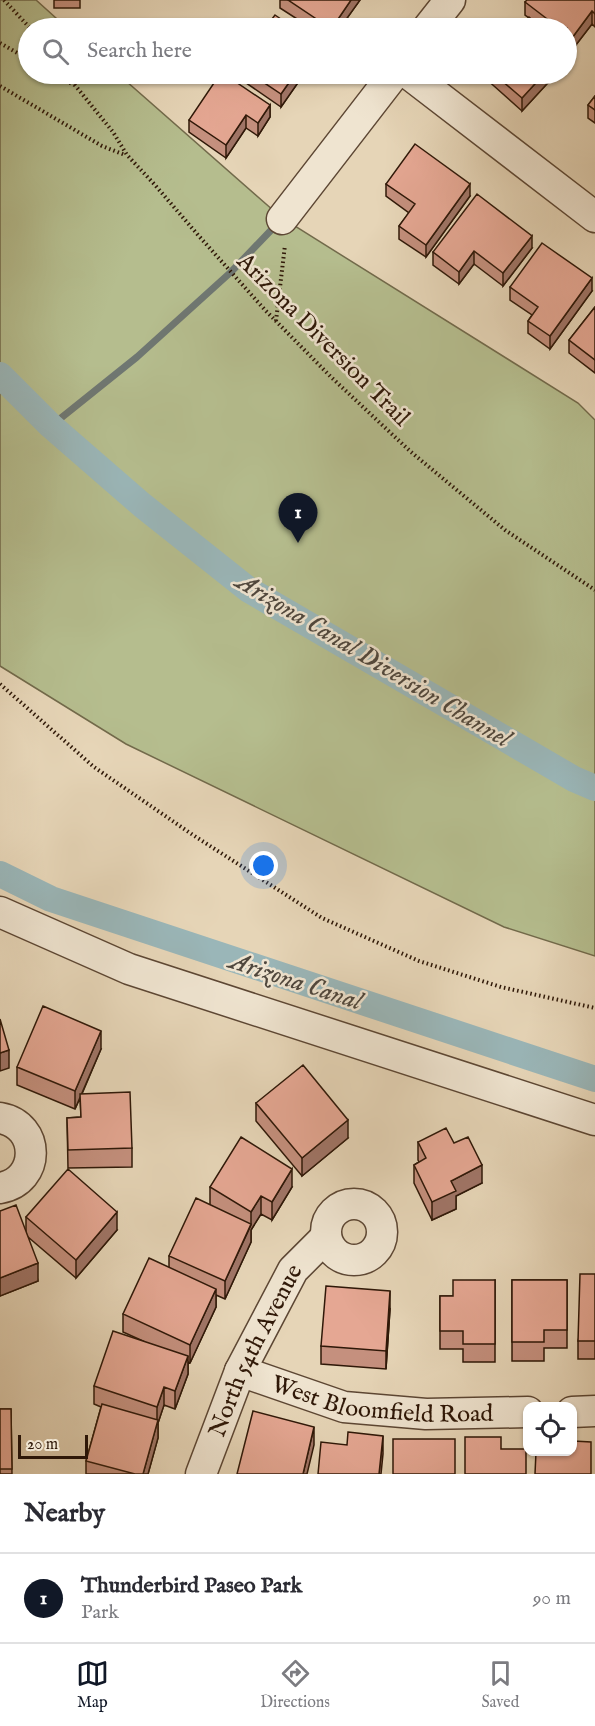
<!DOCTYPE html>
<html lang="en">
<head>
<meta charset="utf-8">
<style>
	:root { --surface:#fff; --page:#f7f7f7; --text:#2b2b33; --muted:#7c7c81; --line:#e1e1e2; --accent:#111827 }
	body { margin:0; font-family:"IM FELL English",serif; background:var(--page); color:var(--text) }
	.controls { position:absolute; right:18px; bottom:18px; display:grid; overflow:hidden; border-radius:12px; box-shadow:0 2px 4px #0004 }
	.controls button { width:54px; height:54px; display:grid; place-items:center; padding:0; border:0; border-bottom:2px solid var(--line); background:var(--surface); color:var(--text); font:30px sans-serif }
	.scale { position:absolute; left:18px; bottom:15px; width:70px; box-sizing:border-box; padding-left:6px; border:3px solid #2f1808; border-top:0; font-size:16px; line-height:21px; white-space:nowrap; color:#2f1808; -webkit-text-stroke:4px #efe4d0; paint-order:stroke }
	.you { position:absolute; left:264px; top:866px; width:21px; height:21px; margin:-15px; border:4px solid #fff; border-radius:50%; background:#1a73e8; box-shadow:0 0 0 9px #1a73e833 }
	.badge { display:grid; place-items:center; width:39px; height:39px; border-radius:50%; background:var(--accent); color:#fff; font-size:20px; font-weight:700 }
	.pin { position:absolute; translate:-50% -50px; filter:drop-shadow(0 2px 3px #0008) }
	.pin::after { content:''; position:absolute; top:32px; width:21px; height:18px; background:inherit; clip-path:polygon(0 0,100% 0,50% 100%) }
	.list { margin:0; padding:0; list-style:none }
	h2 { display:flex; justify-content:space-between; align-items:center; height:78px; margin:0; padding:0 24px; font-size:26px }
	h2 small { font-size:20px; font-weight:400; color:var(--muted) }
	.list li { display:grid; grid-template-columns:39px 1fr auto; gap:18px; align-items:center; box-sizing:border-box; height:90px; padding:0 24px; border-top:2px solid var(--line) }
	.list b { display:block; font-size:22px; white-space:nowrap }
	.list p { margin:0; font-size:20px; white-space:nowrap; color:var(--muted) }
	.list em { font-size:20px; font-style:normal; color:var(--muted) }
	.icon { flex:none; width:33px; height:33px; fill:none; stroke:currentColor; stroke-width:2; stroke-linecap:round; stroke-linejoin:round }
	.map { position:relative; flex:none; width:595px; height:1474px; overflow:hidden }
	.search { position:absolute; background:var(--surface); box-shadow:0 2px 4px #0004; left:18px; right:18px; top:18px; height:66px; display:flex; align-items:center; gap:15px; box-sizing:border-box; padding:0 21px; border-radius:33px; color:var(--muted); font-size:22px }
	.sheet { height:168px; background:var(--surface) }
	nav { display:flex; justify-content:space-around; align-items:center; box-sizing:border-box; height:84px; border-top:2px solid var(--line); background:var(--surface); font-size:16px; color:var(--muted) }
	nav a { display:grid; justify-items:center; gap:3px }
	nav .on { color:var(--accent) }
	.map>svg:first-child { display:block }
	.green { fill:#b5bd8e; stroke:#726a4b; stroke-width:1.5 }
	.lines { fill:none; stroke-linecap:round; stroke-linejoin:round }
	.stream { stroke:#6f7772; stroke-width:7 }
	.canal { stroke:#9ab6b8; stroke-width:26 }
	.minor-casing { stroke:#5d4734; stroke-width:33 }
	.path { stroke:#2f1808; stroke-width:4; stroke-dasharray:1.5 3; stroke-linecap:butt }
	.minor { stroke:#efe4d0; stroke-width:30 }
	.wall { fill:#c5907e; stroke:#2f1808; stroke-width:1.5 }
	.shaded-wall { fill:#a07567; stroke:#2f1808; stroke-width:1.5 }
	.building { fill:#e5a793; stroke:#2f1808; stroke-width:1.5 }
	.labels { text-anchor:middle; stroke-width:5; stroke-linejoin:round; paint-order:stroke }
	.street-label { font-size:24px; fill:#2f1808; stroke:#efe4d0 }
	.water-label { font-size:26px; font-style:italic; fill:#4f473d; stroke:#efe4d0 }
</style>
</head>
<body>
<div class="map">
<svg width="595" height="1474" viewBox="0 0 595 1474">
	<rect width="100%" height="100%" fill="#e6d5b7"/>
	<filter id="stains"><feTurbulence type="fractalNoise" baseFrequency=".00333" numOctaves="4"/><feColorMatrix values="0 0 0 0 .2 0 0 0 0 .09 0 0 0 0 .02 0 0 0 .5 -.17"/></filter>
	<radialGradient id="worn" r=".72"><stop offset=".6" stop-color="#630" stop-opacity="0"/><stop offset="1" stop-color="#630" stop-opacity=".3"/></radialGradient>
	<path class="green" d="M0 0H36L67 28H28V74H118L282 218 578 403 595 420V956L504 927 126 744 0 666Z"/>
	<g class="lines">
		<path class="stream" d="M51 426 137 357 231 272 277 224"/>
		<path class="canal" d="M0 375 51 426 142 505 249 590 574 779 595 788
			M0 874 51 899 595 1079"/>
		<defs>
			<g id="minor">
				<path d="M428 28 450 0"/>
				<path d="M409 74 595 217"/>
				<path d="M282 219 394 74"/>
				<path d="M0 912 129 969 595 1120"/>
				<path d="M0 1118C41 1125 41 1181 0 1188"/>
				<circle cx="354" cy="1232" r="28"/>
				<path id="s1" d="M240 1371 344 1407 426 1414 528 1412"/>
				<path d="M572 1412 595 1411"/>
				<path id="s2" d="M201 1474 240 1371 293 1270 326 1237"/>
			</g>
		</defs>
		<use href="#minor" class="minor-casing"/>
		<path class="path" d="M4 0 30 28
			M0 43 28 59
			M54 74 74 85
			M66 74 113 132 127 155 155 185 198 235 265 310 331 377 411 452 505 530 595 590
			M0 86 102 146 125 155
			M276 321 285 245
			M0 684 94 767 193 835 322 918 419 961 501 987 595 1008"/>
		<use href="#minor" class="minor"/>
	</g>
	<path class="wall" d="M54 0H80V8H54Z
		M280 0H360L340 28H311L280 8Z
		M595 0V27L592 24 572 50 567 47V28H543L525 15V2Z
		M239 74H304L281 107 239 78Z
		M485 74H556L522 111 485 78Z
		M595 96V123L588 118V105Z
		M270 105V117L258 136 246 128 226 158 189 132V120Z
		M386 184 470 196 426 257 399 239V226L409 213 386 196Z
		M532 248 503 286 474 264 459 284 433 265V252Z
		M510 287 592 291 550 349 528 333V321L532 315 510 300Z
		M595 307V373L569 353V340Z
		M101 1049 82 1094 132 1148V1167L68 1168 67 1118 81 1117 80 1098 75 1109 17 1085V1067Z
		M256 1103 348 1138 302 1176 256 1121Z
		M418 1142 454 1143 482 1183 456 1196V1209L432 1220 414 1183V1165L419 1162 418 1160Z
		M210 1187H292L272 1220 261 1214 251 1230V1242L225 1299 216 1295V1307L190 1363 188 1362V1374L175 1409 164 1405 158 1423V1438L148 1474H86V1461L101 1407 94 1404V1386L143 1341 123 1332V1314L169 1268V1256L210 1205Z
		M0 1211 26 1233V1217L117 1230 76 1278 28 1237 38 1281 0 1296Z
		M595 1274V1359H578V1341Z
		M495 1280V1362H463V1349H440V1296H453Z
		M512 1280H567V1348H544V1361H512Z
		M390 1309 386 1369 321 1364V1346Z
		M0 1409H11L12 1474H0Z"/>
	<path class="shaded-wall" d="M351 0H360L340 28H332Z
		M592 11V24L572 50V38Z
		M295 74H304L281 107V94Z
		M544 74H556L522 111V98Z
		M270 105V117L258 136V123Z
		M246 115V128L226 158V145Z
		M470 184V196L426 257V245Z
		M532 236V248L503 286V273Z
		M474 251V264L459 284V272Z
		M592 278V291L550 349V336Z
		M101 1031V1049L75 1109V1091Z
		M9 1050V1068L0 1071V1053Z
		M348 1120V1138L302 1176V1158Z
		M482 1165V1183L456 1196V1209L432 1220V1202L451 1181Z
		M292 1169V1187L272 1220V1202Z
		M261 1196V1214L251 1230V1242L225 1299V1281L251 1225V1212Z
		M117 1212V1230L76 1278V1260Z
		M38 1263V1281L0 1296V1278Z
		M216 1289V1307L190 1363V1345Z
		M390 1291V1309L386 1369V1351Z
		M188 1356V1374L175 1409V1391Z
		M164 1387V1405L158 1423V1438L148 1474H143L157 1423V1407Z
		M314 1427V1445L307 1474H303Z
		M383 1436V1454L381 1474H379Z"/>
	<path class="building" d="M288 0H351L332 28H330Z
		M527 0H595V14L592 11 572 38 567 34V28H559L525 2Z
		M275 15 294 28H265Z
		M529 17 542 28H518Z
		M220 74H224L270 105 258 123 246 115 226 145 189 120Z
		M251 74H295L281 94Z
		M494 74H544L522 98Z
		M595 96V110L588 105Z
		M415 144 470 184 426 245 399 226 415 204 386 184Z
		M477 194 532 236 503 273 474 251 459 272 433 252Z
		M542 243 592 278 550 336 528 321 538 307 510 287Z
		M595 307V360L569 340Z
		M43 1006 101 1031 75 1091 17 1067Z
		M0 1019 9 1050 0 1053Z
		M303 1065 348 1120 302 1158 256 1103Z
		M130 1092 132 1148 68 1150 67 1118 81 1117 80 1094Z
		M446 1128 454 1143 468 1137 482 1165 451 1181 456 1191 432 1202 414 1165 426 1158 418 1142Z
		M241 1137 292 1169 272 1202 261 1196 251 1212 210 1187Z
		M68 1169 117 1212 76 1260 26 1217Z
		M196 1198 251 1224 225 1281 169 1256Z
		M16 1205 38 1263 0 1278V1211Z
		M149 1258 216 1289 190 1345 123 1314Z
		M580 1274H595V1341H578Z
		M453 1280H495V1344H463V1331H440V1296H453Z
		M512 1280H567V1330H544V1342H512Z
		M326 1286 390 1291 386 1351 321 1346Z
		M113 1331 188 1356 175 1391 164 1387 157 1407 94 1386Z
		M102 1404 158 1420 143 1474H135L86 1461Z
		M0 1409H11L12 1469H0Z
		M253 1411 314 1427 303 1474H237Z
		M348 1432 383 1436 379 1474H318L321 1442 347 1445Z
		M465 1437H501V1449H526V1474H465Z
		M393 1439H455V1474H393Z
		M573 1441 591 1442V1474H535L536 1452H573Z"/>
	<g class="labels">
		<g class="street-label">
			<text transform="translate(324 339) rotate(45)" y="8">Arizona Diversion Trail</text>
			<text dy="8" stroke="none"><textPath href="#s2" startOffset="135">North 54th Avenue</textPath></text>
			<text dy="8" stroke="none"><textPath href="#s1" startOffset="147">West Bloomfield Road</textPath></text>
		</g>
		<g class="water-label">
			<text transform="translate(374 659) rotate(31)" y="9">Arizona Canal Diversion Channel</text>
			<text transform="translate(296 980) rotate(18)" y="9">Arizona Canal</text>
		</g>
	</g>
	<rect width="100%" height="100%" filter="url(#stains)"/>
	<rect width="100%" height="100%" fill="url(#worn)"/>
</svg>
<div class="controls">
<button><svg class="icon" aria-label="locate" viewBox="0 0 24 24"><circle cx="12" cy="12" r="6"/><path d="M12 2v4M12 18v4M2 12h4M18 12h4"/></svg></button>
</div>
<div class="scale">20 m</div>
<div class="you"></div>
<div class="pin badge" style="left:298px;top:543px">1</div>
<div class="search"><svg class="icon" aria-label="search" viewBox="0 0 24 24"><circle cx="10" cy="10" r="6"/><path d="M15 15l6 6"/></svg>Search here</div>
</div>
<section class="sheet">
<h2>Nearby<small></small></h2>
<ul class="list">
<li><span class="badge">1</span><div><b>Thunderbird Paseo Park</b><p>Park</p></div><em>90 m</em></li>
</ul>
</section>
<nav>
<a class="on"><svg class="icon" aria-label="map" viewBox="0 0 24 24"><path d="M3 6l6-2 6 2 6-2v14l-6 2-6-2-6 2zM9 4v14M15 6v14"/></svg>Map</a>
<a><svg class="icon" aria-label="directions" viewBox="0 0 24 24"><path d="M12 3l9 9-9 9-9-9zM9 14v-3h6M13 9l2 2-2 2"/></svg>Directions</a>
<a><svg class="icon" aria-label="saved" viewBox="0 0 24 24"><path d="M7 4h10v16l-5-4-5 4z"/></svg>Saved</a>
</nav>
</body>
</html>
